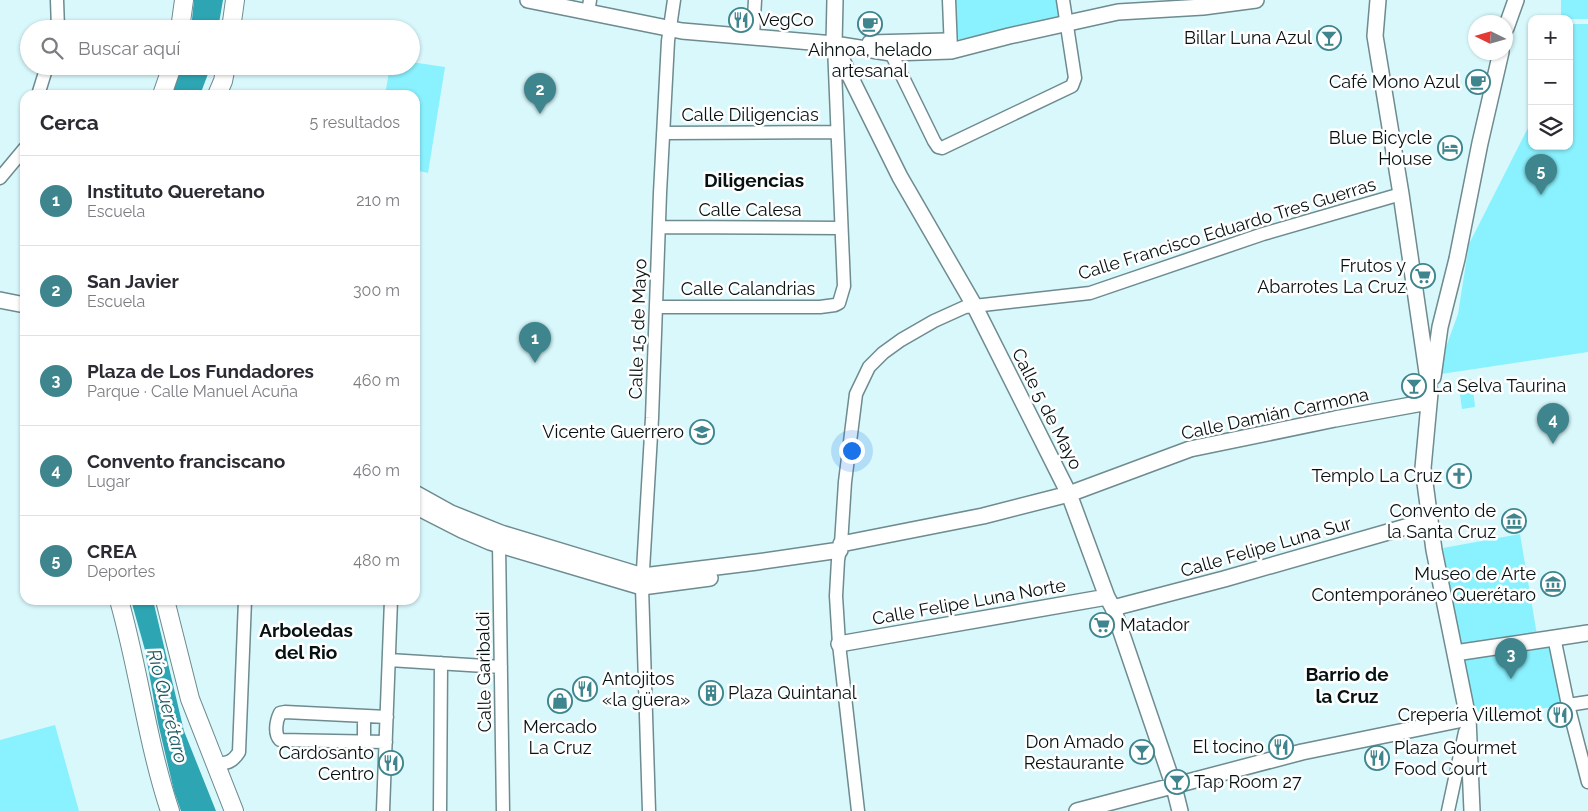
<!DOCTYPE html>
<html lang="es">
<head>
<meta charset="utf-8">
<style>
	:root { --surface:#fff; --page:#f2f2f3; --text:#2b2b33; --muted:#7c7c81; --line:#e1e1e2; --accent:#3e858e }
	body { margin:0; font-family:Raleway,sans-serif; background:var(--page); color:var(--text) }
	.controls { position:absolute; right:15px; top:15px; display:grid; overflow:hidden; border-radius:10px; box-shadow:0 1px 4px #0004 }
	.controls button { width:45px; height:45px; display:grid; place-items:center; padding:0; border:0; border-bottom:1px solid var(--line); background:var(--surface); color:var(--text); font:25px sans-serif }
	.compass { position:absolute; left:1468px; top:15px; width:45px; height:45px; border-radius:50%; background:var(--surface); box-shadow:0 1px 4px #0004; rotate:275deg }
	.you { position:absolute; left:851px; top:450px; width:18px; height:18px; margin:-12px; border:4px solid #fff; border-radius:50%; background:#1a73e8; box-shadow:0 0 0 8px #1a73e833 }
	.badge { display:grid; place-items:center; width:32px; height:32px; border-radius:50%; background:var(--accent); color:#fff; font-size:16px; font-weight:700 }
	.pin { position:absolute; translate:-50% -41px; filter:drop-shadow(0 1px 2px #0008) }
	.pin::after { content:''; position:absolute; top:26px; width:18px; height:15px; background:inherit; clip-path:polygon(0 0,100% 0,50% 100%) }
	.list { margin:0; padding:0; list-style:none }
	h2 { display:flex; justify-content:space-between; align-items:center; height:65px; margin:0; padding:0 20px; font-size:21px }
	h2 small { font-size:16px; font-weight:400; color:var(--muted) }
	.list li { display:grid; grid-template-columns:32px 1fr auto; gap:15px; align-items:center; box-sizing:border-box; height:90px; padding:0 20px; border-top:1px solid var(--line) }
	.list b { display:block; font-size:19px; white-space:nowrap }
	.list p { margin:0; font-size:16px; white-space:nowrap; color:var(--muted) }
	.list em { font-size:16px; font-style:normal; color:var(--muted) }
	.icon { flex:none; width:28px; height:28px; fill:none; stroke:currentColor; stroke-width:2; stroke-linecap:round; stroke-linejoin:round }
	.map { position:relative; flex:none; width:1588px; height:811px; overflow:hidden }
	.search { position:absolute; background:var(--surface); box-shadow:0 1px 4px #0004; left:20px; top:20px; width:400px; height:55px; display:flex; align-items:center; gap:12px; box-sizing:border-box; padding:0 18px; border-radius:28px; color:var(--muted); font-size:19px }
	.panel { position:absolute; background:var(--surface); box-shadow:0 1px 4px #0004; left:20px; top:90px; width:400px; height:515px; border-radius:15px }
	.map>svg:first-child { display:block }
	.green { fill:#8af1fe }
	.water { fill:#2ea5b3 }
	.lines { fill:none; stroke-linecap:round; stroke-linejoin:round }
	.minor-casing { stroke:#6e8b8f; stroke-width:15 }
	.tertiary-casing { stroke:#6e8b8f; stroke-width:18 }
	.secondary-casing { stroke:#6e8b8f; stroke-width:20 }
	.minor { stroke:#fff; stroke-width:12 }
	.tertiary { stroke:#fff; stroke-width:15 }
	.secondary { stroke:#fff; stroke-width:18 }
	.labels { text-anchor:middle; stroke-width:5; stroke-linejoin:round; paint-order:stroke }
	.poi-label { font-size:18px; fill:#061112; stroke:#fff; text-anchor:end }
	.street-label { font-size:18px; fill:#061112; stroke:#fff }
	.neighbourhood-label { font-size:19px; font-weight:bold; fill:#061112; stroke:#fff }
	.water-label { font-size:19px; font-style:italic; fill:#1c5a62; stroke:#fff }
</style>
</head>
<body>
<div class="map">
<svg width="1588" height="811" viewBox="0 0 1588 811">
	<rect width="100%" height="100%" fill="#d8f8fc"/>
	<path class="green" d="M949 0H1063L1066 16 1009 29 951 41Z
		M1561 0H1588V19H1561Z
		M1573 24H1588V352L1441 374 1446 347 1458 314 1469 244 1532 120V146H1569V32Z
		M411 62 445 67 428 173 415 170V95H385L390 66H411Z
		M1472 379 1475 407 1462 409 1458 381Z
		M1520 534 1537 635 1460 648 1443 548Z
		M1554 637 1568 705 1468 718 1455 653Z
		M55 725 79 811H0V740Z"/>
	<path class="water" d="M194 0H223L218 29H191Z
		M181 66H211L200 95H172Z
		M131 600H153L184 731 216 811H181L174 791 158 723 145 650Z"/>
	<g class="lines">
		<defs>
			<path id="minor" d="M57 0 58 29
				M949 0 951 50
				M588 13 590 0
				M753 36 755 0
				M891 53 934 141 938 147 942 148 1072 86 1075 78 1063 0
				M38 95 47 66
				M663 133 836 132
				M0 178 25 148
				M659 227 841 228
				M656 307H820L835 305 839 303 844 286 834 46
				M500 535 499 544 503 811
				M1554 637 1568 705 1588 782
				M389 660 501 667
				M1568 705 1588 702
				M364 741V716
				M386 742 280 740C274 734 276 721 280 713L285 712 387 717
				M215 764C227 763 232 763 239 752L245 600
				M383 811 391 600
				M440 811 441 663
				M649 811 642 587 652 418 660 193 668 41 674 0
				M858 811 839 644 836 596 838 560 841 544 845 482 856 394 869 367 883 353 901 340 934 321 965 307 1090 293 1263 234 1401 194
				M1448 811 1465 732"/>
			<path id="tertiary" d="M528 0 682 31 834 44 891 53 951 51 1009 36 1118 12 1203 7 1256 0
				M835 0 834 44 900 177 974 305 1069 494 1107 597 1113 608 1174 787 1180 811
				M1378 0 1375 36 1401 194 1430 393 1423 468 1434 550 1468 718 1472 811
				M1506 28 1516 0
				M870 43 947 41
				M0 300 25 305
				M1433 377 1440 327 1457 259 1480 143 1501 52
				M415 493 451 513 501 533 643 576 757 562 840 550
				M415 506 462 530 490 542 642 587 710 578
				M841 544 983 516 1069 494 1190 449 1335 419 1428 402
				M1113 608 1224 579 1430 520
				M839 644 1107 597
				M1455 653 1588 633
				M1077 811 1302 752 1468 718"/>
			<path id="secondary" d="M180 29 184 0
				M231 29 235 0
				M162 95 172 66
				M217 95 223 81 226 66
				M119 600C139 670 147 742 170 811
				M165 600 190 699 234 811"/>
		</defs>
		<use href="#minor" class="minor-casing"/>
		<use href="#tertiary" class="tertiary-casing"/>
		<use href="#secondary" class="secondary-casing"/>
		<use href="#minor" class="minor"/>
		<use href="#tertiary" class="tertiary"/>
		<use href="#secondary" class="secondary"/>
	</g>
	<defs>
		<symbol id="restaurant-ring" viewBox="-11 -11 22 22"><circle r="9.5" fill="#fff" stroke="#3e858e" stroke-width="1.5"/><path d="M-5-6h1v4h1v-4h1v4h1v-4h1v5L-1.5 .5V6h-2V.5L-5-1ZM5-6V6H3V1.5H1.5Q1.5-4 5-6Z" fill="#3e858e"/></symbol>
		<symbol id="cafe-ring" viewBox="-11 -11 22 22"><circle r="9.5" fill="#fff" stroke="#3e858e" stroke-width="1.5"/><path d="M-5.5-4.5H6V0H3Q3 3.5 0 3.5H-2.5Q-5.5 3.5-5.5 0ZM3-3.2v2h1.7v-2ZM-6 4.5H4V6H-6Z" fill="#3e858e"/></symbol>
		<symbol id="bar-ring" viewBox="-11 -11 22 22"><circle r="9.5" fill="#fff" stroke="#3e858e" stroke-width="1.5"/><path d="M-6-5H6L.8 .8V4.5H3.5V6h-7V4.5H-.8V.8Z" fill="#3e858e"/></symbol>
		<symbol id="hotel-ring" viewBox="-11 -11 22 22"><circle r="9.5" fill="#fff" stroke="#3e858e" stroke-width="1.5"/><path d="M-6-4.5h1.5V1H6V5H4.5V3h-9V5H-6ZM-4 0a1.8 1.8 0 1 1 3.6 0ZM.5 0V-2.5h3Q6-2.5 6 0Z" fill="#3e858e"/></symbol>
		<symbol id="supermarket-ring" viewBox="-11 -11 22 22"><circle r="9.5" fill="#fff" stroke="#3e858e" stroke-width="1.5"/><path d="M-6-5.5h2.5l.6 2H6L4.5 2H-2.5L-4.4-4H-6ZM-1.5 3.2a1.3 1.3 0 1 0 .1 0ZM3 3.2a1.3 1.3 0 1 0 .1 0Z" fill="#3e858e"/></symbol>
		<symbol id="school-ring" viewBox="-11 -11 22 22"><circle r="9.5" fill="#fff" stroke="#3e858e" stroke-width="1.5"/><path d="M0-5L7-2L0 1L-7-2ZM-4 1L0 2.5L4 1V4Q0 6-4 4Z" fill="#3e858e"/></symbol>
		<symbol id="church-ring" viewBox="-11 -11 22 22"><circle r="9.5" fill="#fff" stroke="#3e858e" stroke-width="1.5"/><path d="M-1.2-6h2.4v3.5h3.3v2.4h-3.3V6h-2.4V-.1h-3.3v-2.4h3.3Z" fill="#3e858e"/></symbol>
		<symbol id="museum-ring" viewBox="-11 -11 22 22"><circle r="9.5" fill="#fff" stroke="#3e858e" stroke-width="1.5"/><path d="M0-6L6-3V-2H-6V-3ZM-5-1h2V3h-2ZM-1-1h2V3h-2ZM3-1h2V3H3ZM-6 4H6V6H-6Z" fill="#3e858e"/></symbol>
		<symbol id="building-ring" viewBox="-11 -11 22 22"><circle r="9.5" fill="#fff" stroke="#3e858e" stroke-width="1.5"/><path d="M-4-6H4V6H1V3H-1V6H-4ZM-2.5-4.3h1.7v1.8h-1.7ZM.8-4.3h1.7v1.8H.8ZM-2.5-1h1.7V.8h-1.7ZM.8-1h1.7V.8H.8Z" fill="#3e858e"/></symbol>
		<symbol id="shop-ring" viewBox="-11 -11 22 22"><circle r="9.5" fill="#fff" stroke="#3e858e" stroke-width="1.5"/><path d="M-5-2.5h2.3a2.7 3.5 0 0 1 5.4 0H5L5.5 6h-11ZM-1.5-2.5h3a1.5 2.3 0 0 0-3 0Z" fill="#3e858e"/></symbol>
	</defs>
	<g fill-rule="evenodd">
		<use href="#restaurant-ring" x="727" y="6" width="28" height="28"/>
		<use href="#cafe-ring" x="856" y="10" width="28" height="28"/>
		<use href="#bar-ring" x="1315" y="24" width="28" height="28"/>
		<use href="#cafe-ring" x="1464" y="68" width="28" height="28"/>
		<use href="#hotel-ring" x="1436" y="134" width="28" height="28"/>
		<use href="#supermarket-ring" x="1409" y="262" width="28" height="28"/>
		<use href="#bar-ring" x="1400" y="372" width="28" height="28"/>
		<use href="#school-ring" x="688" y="418" width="28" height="28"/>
		<use href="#church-ring" x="1445" y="462" width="28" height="28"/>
		<use href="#museum-ring" x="1500" y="507" width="28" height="28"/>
		<use href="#museum-ring" x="1539" y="570" width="28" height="28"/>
		<use href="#supermarket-ring" x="1088" y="611" width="28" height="28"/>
		<use href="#restaurant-ring" x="571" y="675" width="28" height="28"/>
		<use href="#building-ring" x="697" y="679" width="28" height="28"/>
		<use href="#shop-ring" x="546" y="687" width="28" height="28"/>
		<use href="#restaurant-ring" x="1546" y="701" width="28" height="28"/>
		<use href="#restaurant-ring" x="1267" y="733" width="28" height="28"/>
		<use href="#bar-ring" x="1128" y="738" width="28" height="28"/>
		<use href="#restaurant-ring" x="1363" y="744" width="28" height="28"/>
		<use href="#restaurant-ring" x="377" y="749" width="28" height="28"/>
		<use href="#bar-ring" x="1163" y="768" width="28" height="28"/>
	</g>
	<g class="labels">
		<g class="poi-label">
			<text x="758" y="26" text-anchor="start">VegCo</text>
			<text x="1312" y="44">Billar Luna Azul</text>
			<text x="870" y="56" text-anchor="middle">Aihnoa, helado<tspan x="870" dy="21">artesanal</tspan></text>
			<text x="1460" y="88">Café Mono Azul</text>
			<text x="1432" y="144">Blue Bicycle<tspan x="1432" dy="21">House</tspan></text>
			<text x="1406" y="272">Frutos y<tspan x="1406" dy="21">Abarrotes La Cruz</tspan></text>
			<text x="1432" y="392" text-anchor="start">La Selva Taurina</text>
			<text x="684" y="438">Vicente Guerrero</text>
			<text x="1442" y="482">Templo La Cruz</text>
			<text x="1496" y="517">Convento de<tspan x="1496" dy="21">la Santa Cruz</tspan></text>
			<text x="1536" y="580">Museo de Arte<tspan x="1536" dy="21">Contemporáneo Querétaro</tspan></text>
			<text x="1120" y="631" text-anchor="start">Matador</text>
			<text x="602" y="685" text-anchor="start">Antojitos<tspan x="602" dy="21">«la güera»</tspan></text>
			<text x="728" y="699" text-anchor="start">Plaza Quintanal</text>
			<text x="1542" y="721">Crepería Villemot</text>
			<text x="560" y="733" text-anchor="middle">Mercado<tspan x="560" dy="21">La Cruz</tspan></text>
			<text x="1124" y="748">Don Amado<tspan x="1124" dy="21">Restaurante</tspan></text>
			<text x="1264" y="753">El tocino</text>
			<text x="1394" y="754" text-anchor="start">Plaza Gourmet<tspan x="1394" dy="21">Food Court</tspan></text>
			<text x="374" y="759">Cardosanto<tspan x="374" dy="21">Centro</tspan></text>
			<text x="1194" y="788" text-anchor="start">Tap Room 27</text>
		</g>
		<g class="street-label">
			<text x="750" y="121">Calle Diligencias</text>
			<text x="750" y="216">Calle Calesa</text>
			<text transform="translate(1227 229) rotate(-17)" y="6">Calle Francisco Eduardo Tres Guerras</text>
			<text x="748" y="295">Calle Calandrias</text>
			<text transform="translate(638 329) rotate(-88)" y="6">Calle 15 de Mayo</text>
			<text transform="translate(1047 409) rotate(63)" y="6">Calle 5 de Mayo</text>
			<text transform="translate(1275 414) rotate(-12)" y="6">Calle Damián Carmona</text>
			<text transform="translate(1266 547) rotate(-16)" y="6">Calle Felipe Luna Sur</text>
			<text transform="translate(969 602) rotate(-10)" y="6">Calle Felipe Luna Norte</text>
			<text transform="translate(484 672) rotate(-91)" y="6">Calle Garibaldi</text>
		</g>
		<g class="neighbourhood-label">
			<text x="754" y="187">Diligencias</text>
			<text x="306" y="637">Arboledas<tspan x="306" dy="22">del Rio</tspan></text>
			<text x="1347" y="681">Barrio de<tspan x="1347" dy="22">la Cruz</tspan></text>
		</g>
		<g class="water-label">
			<text transform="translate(168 706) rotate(76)" y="7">Río Querétaro</text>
		</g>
	</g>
</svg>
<div class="controls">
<button>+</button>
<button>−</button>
<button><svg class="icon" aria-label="layers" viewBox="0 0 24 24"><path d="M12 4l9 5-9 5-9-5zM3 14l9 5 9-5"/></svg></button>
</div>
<svg class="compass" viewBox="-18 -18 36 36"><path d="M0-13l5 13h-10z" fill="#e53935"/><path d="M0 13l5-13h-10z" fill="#7c7c81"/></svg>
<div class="you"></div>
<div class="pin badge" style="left:535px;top:363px">1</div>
<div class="pin badge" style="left:540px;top:114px">2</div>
<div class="pin badge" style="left:1511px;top:679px">3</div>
<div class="pin badge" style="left:1553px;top:444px">4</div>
<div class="pin badge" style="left:1541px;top:195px">5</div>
<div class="search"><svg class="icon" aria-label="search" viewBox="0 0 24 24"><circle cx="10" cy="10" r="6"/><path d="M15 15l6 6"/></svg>Buscar aquí</div>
<section class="panel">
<h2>Cerca<small>5 resultados</small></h2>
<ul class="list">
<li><span class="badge">1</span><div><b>Instituto Queretano</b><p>Escuela</p></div><em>210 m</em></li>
<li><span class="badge">2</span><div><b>San Javier</b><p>Escuela</p></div><em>300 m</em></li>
<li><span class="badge">3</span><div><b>Plaza de Los Fundadores</b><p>Parque · Calle Manuel Acuña</p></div><em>460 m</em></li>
<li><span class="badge">4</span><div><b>Convento franciscano</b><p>Lugar</p></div><em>460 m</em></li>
<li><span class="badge">5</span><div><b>CREA</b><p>Deportes</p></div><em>480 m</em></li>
</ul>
</section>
</div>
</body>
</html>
